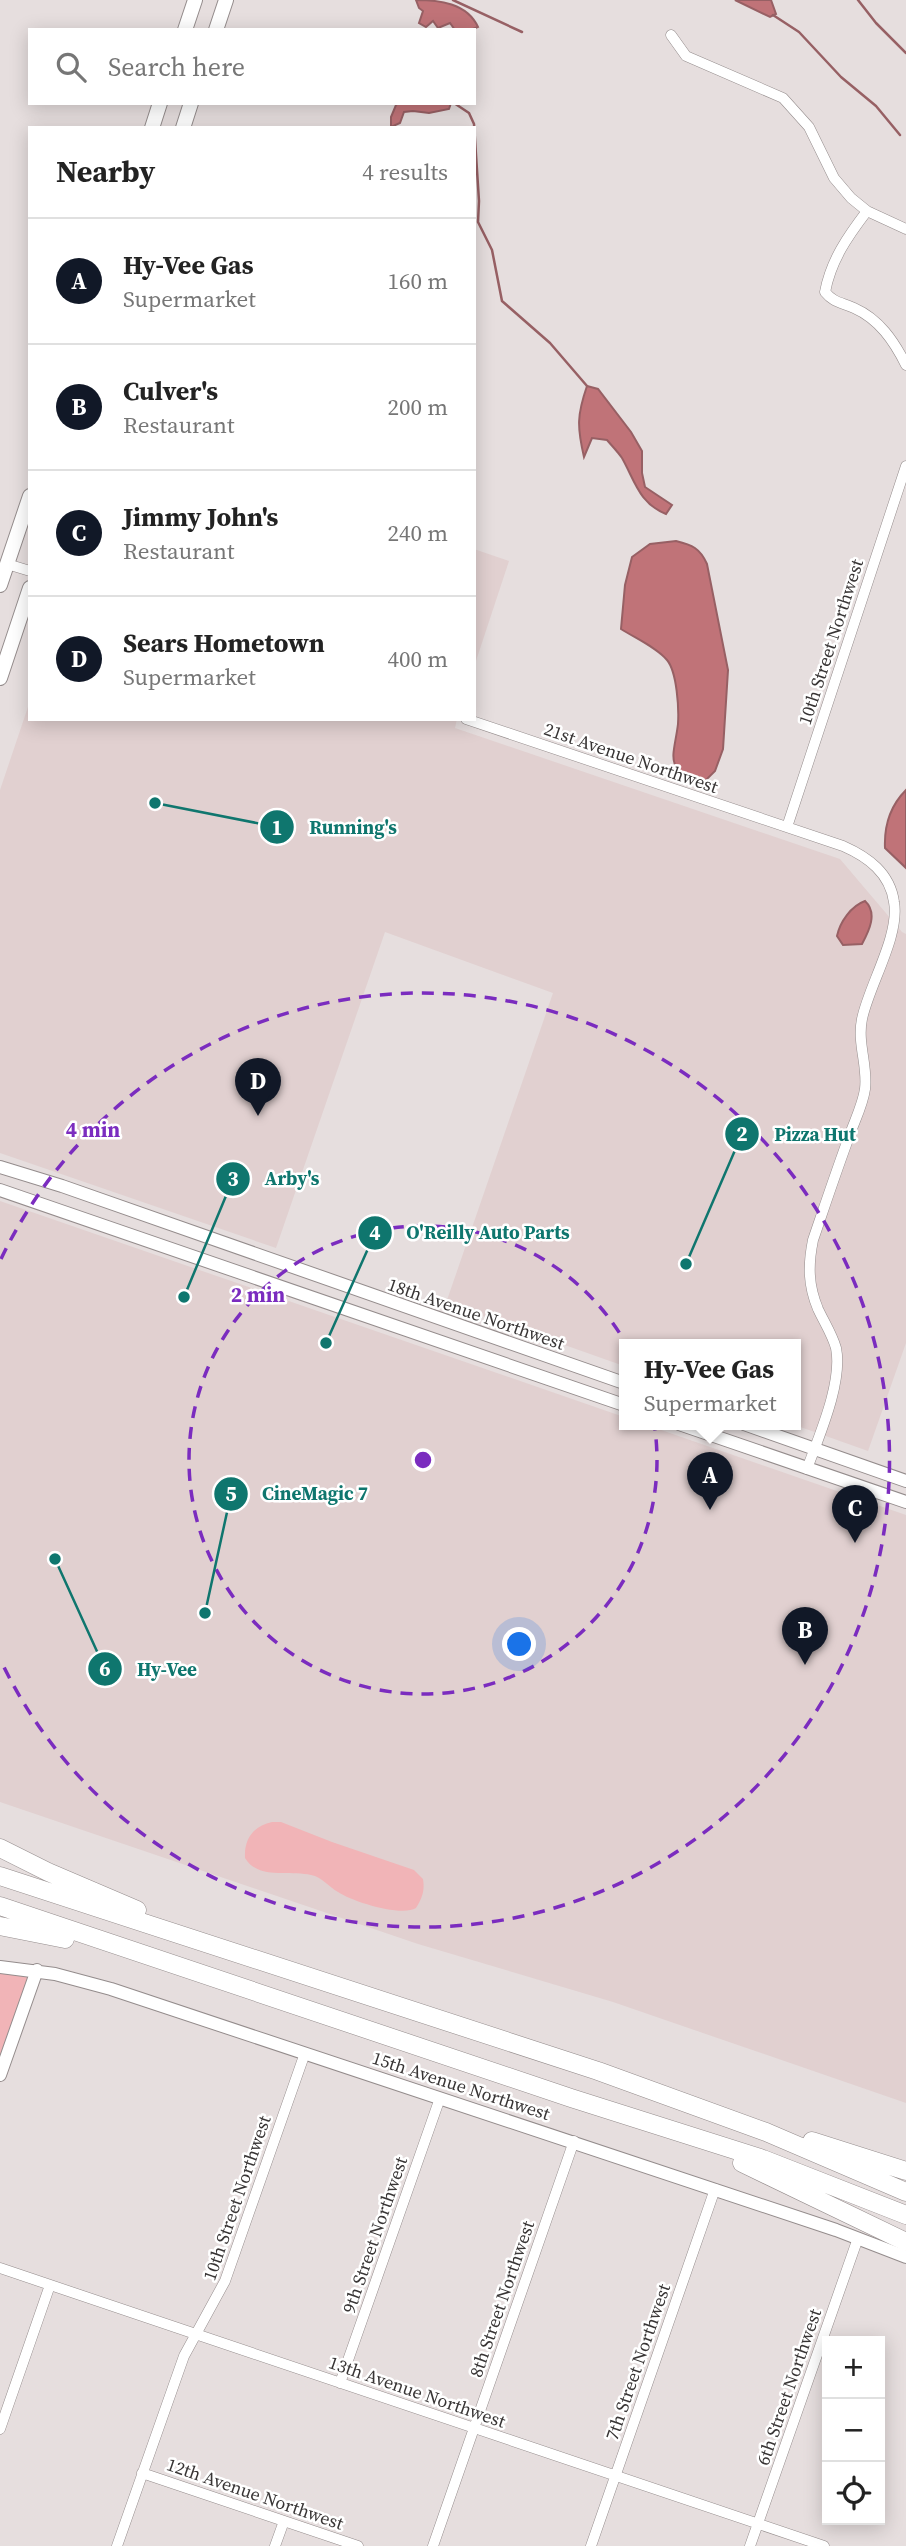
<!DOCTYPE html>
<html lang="en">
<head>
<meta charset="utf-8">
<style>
	:root { --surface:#fff; --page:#f6f6f6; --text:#222; --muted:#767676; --line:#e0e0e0; --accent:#111827 }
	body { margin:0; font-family:"Source Serif 4",serif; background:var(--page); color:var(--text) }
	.controls { position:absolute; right:21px; bottom:21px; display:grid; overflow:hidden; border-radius:0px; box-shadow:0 4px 18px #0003 }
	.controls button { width:63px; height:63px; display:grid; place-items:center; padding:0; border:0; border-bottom:2px solid var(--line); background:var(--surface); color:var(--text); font:35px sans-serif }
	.you { position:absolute; left:520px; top:1645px; width:24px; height:24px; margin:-18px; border:5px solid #fff; border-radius:50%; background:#1a73e8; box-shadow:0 0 0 10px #1a73e833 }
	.badge { display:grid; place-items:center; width:46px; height:46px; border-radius:50%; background:var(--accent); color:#fff; font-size:23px; font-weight:700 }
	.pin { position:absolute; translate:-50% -58px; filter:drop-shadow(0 2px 4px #0008) }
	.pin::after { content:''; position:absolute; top:37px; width:24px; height:21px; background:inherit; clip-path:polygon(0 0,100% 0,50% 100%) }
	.popup { position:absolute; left:619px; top:1339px; width:182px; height:91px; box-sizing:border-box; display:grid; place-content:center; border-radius:0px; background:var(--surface); filter:drop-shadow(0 2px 5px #0005); font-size:23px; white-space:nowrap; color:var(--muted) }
	.popup b { font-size:26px; color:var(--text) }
	.popup::after { content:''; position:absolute; left:50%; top:100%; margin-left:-14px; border:14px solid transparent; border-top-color:var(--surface) }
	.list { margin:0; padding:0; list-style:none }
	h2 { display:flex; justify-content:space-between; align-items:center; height:91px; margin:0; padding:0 28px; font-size:30px }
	h2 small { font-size:23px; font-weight:400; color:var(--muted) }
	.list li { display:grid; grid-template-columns:46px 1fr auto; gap:21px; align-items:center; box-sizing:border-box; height:126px; padding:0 28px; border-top:2px solid var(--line) }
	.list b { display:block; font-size:26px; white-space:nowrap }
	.list p { margin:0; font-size:23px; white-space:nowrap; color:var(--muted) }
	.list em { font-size:23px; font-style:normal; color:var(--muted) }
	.icon { flex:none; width:38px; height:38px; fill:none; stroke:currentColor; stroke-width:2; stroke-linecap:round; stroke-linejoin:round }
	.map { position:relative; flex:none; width:906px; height:2546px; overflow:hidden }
	.search { position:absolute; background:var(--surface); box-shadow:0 4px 18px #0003; left:28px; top:28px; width:448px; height:77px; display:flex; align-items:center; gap:18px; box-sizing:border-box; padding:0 24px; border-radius:0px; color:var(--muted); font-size:26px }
	.panel { position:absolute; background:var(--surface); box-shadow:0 4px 18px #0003; left:28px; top:126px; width:448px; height:595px; border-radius:0px }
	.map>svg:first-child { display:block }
	.built { fill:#e1d0d0 }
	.green { fill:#f1b4b7 }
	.water { fill:#c07378; stroke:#976064; stroke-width:2 }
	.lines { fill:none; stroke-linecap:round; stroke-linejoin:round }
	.stream { stroke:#976064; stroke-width:2.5 }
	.street-casing { stroke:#948c8c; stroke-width:11 }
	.secondary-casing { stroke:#948c8c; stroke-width:14 }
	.primary-casing { stroke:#948c8c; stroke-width:16 }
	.highway-casing { stroke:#948c8c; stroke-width:19 }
	.street { stroke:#fff; stroke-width:10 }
	.secondary { stroke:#fff; stroke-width:12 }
	.primary { stroke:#fff; stroke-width:14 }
	.highway { stroke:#fff; stroke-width:18 }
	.ring { fill:none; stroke:#7b2cbf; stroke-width:3.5; stroke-dasharray:12 9 }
	.labels { text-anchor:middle; stroke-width:5; stroke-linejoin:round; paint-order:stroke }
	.street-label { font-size:18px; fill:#383535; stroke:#fff }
	.centre { fill:#7b2cbf; stroke:#fff; stroke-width:3.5 }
	.ring-label { font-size:21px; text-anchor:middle; font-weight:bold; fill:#7b2cbf; stroke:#fff; stroke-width:5; stroke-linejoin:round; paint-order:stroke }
	.leader { fill:none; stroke:#0f766e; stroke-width:2.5 }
	.callout-dot { fill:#0f766e; stroke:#fff; stroke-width:2.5 }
	.mark-label { font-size:21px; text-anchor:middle; font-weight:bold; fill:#fff }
	.callout-label { font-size:19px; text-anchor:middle; font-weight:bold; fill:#0f766e; stroke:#fff; stroke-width:5; stroke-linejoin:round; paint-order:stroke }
</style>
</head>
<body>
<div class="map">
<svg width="906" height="2546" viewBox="0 0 906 2546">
	<rect width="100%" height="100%" fill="#e6dede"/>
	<path class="built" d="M474 549 509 561 474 667Z
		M30 701V719H457L455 728 840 859 902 932 906 934V1343L868 1451 792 1424H796V1344H624V1366L446 1303 553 993 385 932 276 1248 0 1153V790Z
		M0 1201 624 1417V1424H644L906 1515V2103L613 2002 418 1944 0 1802Z"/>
	<path class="green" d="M272 1822H281L332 1842 414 1870 423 1879C425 1891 422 1898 416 1908 402 1917 353 1902 338 1892 329 1887 322 1877 311 1875 290 1870 258 1880 245 1858 244 1838 254 1826 272 1822Z
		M0 1970H37L0 2075Z"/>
	<path class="water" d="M416 0C439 0 467 3 478 27L470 30H455L450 23 438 28 433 21 426 27 419 23 423 11 419 8Z
		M735 0H771L776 14 770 17Z
		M399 103H451L449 109 429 113 413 111 404 112 400 123 391 127V117L396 105Z
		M587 386 598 389 631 432 642 451V473L645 487 672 505 666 514C639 503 635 481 622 458 618 452 612 446 607 440L592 438 584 457C577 427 577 415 587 386Z
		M676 541C692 545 700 548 707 564L728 670 723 749 715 771 705 781C662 771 674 757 678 724 679 708 677 672 667 660 656 647 635 638 621 629L625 585 632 557 650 544Z
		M906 790V868L885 848C884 825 890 806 906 790Z
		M865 901C878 913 869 931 862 944L843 945 837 936C840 922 851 906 865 901Z"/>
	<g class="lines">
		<path class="stream" d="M453 0 522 32
			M858 0 876 23 906 53
			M773 15 799 32 841 77 876 106 900 135
			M454 103 469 113 474 124 479 201 478 222 492 250 502 301 550 343 587 386"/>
		<defs>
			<path id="street" d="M671 35 686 56 783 98 809 127 834 178 851 198 867 211 906 229
				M867 211C848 236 831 260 825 292 834 303 841 302 854 308 879 319 894 341 906 365
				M7 564 30 571
				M466 719 843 846C868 857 890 873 894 902 900 936 869 985 862 1019 857 1043 868 1066 865 1089 863 1104 855 1120 850 1134 837 1169 825 1205 813 1240 808 1265 808 1285 818 1309 824 1322 832 1334 836 1348 843 1382 819 1436 807 1469
				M787 827 906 466
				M0 2268 824 2546
				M340 2383 440 2098
				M0 2429 50 2285
				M142 2473 358 2546
				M117 2546 184 2356 225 2281 305 2053
				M275 2546 284 2521
				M433 2546 574 2141
				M591 2546 715 2189
				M750 2546 858 2238"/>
			<path id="secondary" d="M0 1167 62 1186 624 1383
				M0 1190 624 1405
				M679 1424 906 1502
				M744 1424 906 1481
				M0 1967 55 1974 111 1989 836 2230 906 2257
				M0 2075 37 1970"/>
			<path id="primary" d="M185 30 195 0
				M216 30 226 0
				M152 128 160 103
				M183 128 191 103
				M0 585 30 496
				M0 678 30 588"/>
			<path id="highway" d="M0 1848 48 1872 137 1910
				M0 1876 598 2071 766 2132 906 2192
				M0 1906 571 2098 763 2159 906 2215
				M0 1926 65 1939
				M812 2141 906 2171
				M742 2163 906 2242"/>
		</defs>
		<use href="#street" class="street-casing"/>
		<use href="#secondary" class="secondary-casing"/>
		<use href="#primary" class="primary-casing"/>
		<use href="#highway" class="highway-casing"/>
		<use href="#street" class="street"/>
		<use href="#secondary" class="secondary"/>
		<use href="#primary" class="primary"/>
		<use href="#highway" class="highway"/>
	</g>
	<g class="ring">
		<circle cx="423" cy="1460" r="234"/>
		<path d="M1 1259A467 467 0 1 1 1 1661"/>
	</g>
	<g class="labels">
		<g class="street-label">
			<text transform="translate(831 642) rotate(-72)" y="6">10th Street Northwest</text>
			<text transform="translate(631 758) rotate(19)" y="6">21st Avenue Northwest</text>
			<text transform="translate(476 1314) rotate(19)" y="6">18th Avenue Northwest</text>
			<text transform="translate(461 2086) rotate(18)" y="6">15th Avenue Northwest</text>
			<text transform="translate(237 2198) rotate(-71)" y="6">10th Street Northwest</text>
			<text transform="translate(375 2235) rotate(-71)" y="6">9th Street Northwest</text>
			<text transform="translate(502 2299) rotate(-71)" y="6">8th Street Northwest</text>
			<text transform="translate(638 2362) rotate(-71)" y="6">7th Street Northwest</text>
			<text transform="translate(789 2387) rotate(-71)" y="6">6th Street Northwest</text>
			<text transform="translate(417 2392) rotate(19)" y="6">13th Avenue Northwest</text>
			<text transform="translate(255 2494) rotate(19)" y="6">12th Avenue Northwest</text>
		</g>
	</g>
	<circle cx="423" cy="1460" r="10" class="centre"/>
	<g class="ring-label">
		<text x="93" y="1137">4 min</text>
		<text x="258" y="1302">2 min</text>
	</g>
	<path class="leader" d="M155 803L277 827M686 1264L742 1134M184 1297L233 1179M326 1343L375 1233M205 1613L231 1494M55 1559L105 1669"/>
	<g class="callout-dot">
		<circle cx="155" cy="803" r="7"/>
		<circle cx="686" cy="1264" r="7"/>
		<circle cx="184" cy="1297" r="7"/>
		<circle cx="326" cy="1343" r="7"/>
		<circle cx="205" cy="1613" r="7"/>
		<circle cx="55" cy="1559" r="7"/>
		<circle cx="277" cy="827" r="18"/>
		<circle cx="742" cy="1134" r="18"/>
		<circle cx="233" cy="1179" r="18"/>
		<circle cx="375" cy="1233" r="18"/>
		<circle cx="231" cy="1494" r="18"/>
		<circle cx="105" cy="1669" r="18"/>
	</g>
	<g class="mark-label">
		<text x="277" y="835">1</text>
		<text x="742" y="1141">2</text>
		<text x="233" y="1186">3</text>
		<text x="375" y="1240">4</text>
		<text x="231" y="1501">5</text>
		<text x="105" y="1676">6</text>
	</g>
	<g class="callout-label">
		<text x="353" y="834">Running's</text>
		<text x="815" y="1141">Pizza Hut</text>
		<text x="292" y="1185">Arby's</text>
		<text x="488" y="1239">O'Reilly Auto Parts</text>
		<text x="315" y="1500">CineMagic 7</text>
		<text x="167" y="1676">Hy-Vee</text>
	</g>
</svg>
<div class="controls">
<button>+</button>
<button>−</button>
<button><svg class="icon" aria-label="locate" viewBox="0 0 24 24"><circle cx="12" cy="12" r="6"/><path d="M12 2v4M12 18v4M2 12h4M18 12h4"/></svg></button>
</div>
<div class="you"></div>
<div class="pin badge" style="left:710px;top:1510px">A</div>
<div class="popup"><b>Hy-Vee Gas</b>Supermarket</div>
<div class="pin badge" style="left:805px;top:1665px">B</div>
<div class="pin badge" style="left:855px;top:1543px">C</div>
<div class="pin badge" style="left:258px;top:1116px">D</div>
<div class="search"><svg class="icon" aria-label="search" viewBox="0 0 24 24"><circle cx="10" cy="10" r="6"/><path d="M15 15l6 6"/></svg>Search here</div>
<section class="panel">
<h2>Nearby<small>4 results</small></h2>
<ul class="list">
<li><span class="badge">A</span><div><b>Hy-Vee Gas</b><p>Supermarket</p></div><em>160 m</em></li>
<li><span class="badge">B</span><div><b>Culver's</b><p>Restaurant</p></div><em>200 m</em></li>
<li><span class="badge">C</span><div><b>Jimmy John's</b><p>Restaurant</p></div><em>240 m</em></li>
<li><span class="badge">D</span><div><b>Sears Hometown</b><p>Supermarket</p></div><em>400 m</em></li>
</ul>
</section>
</div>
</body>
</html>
